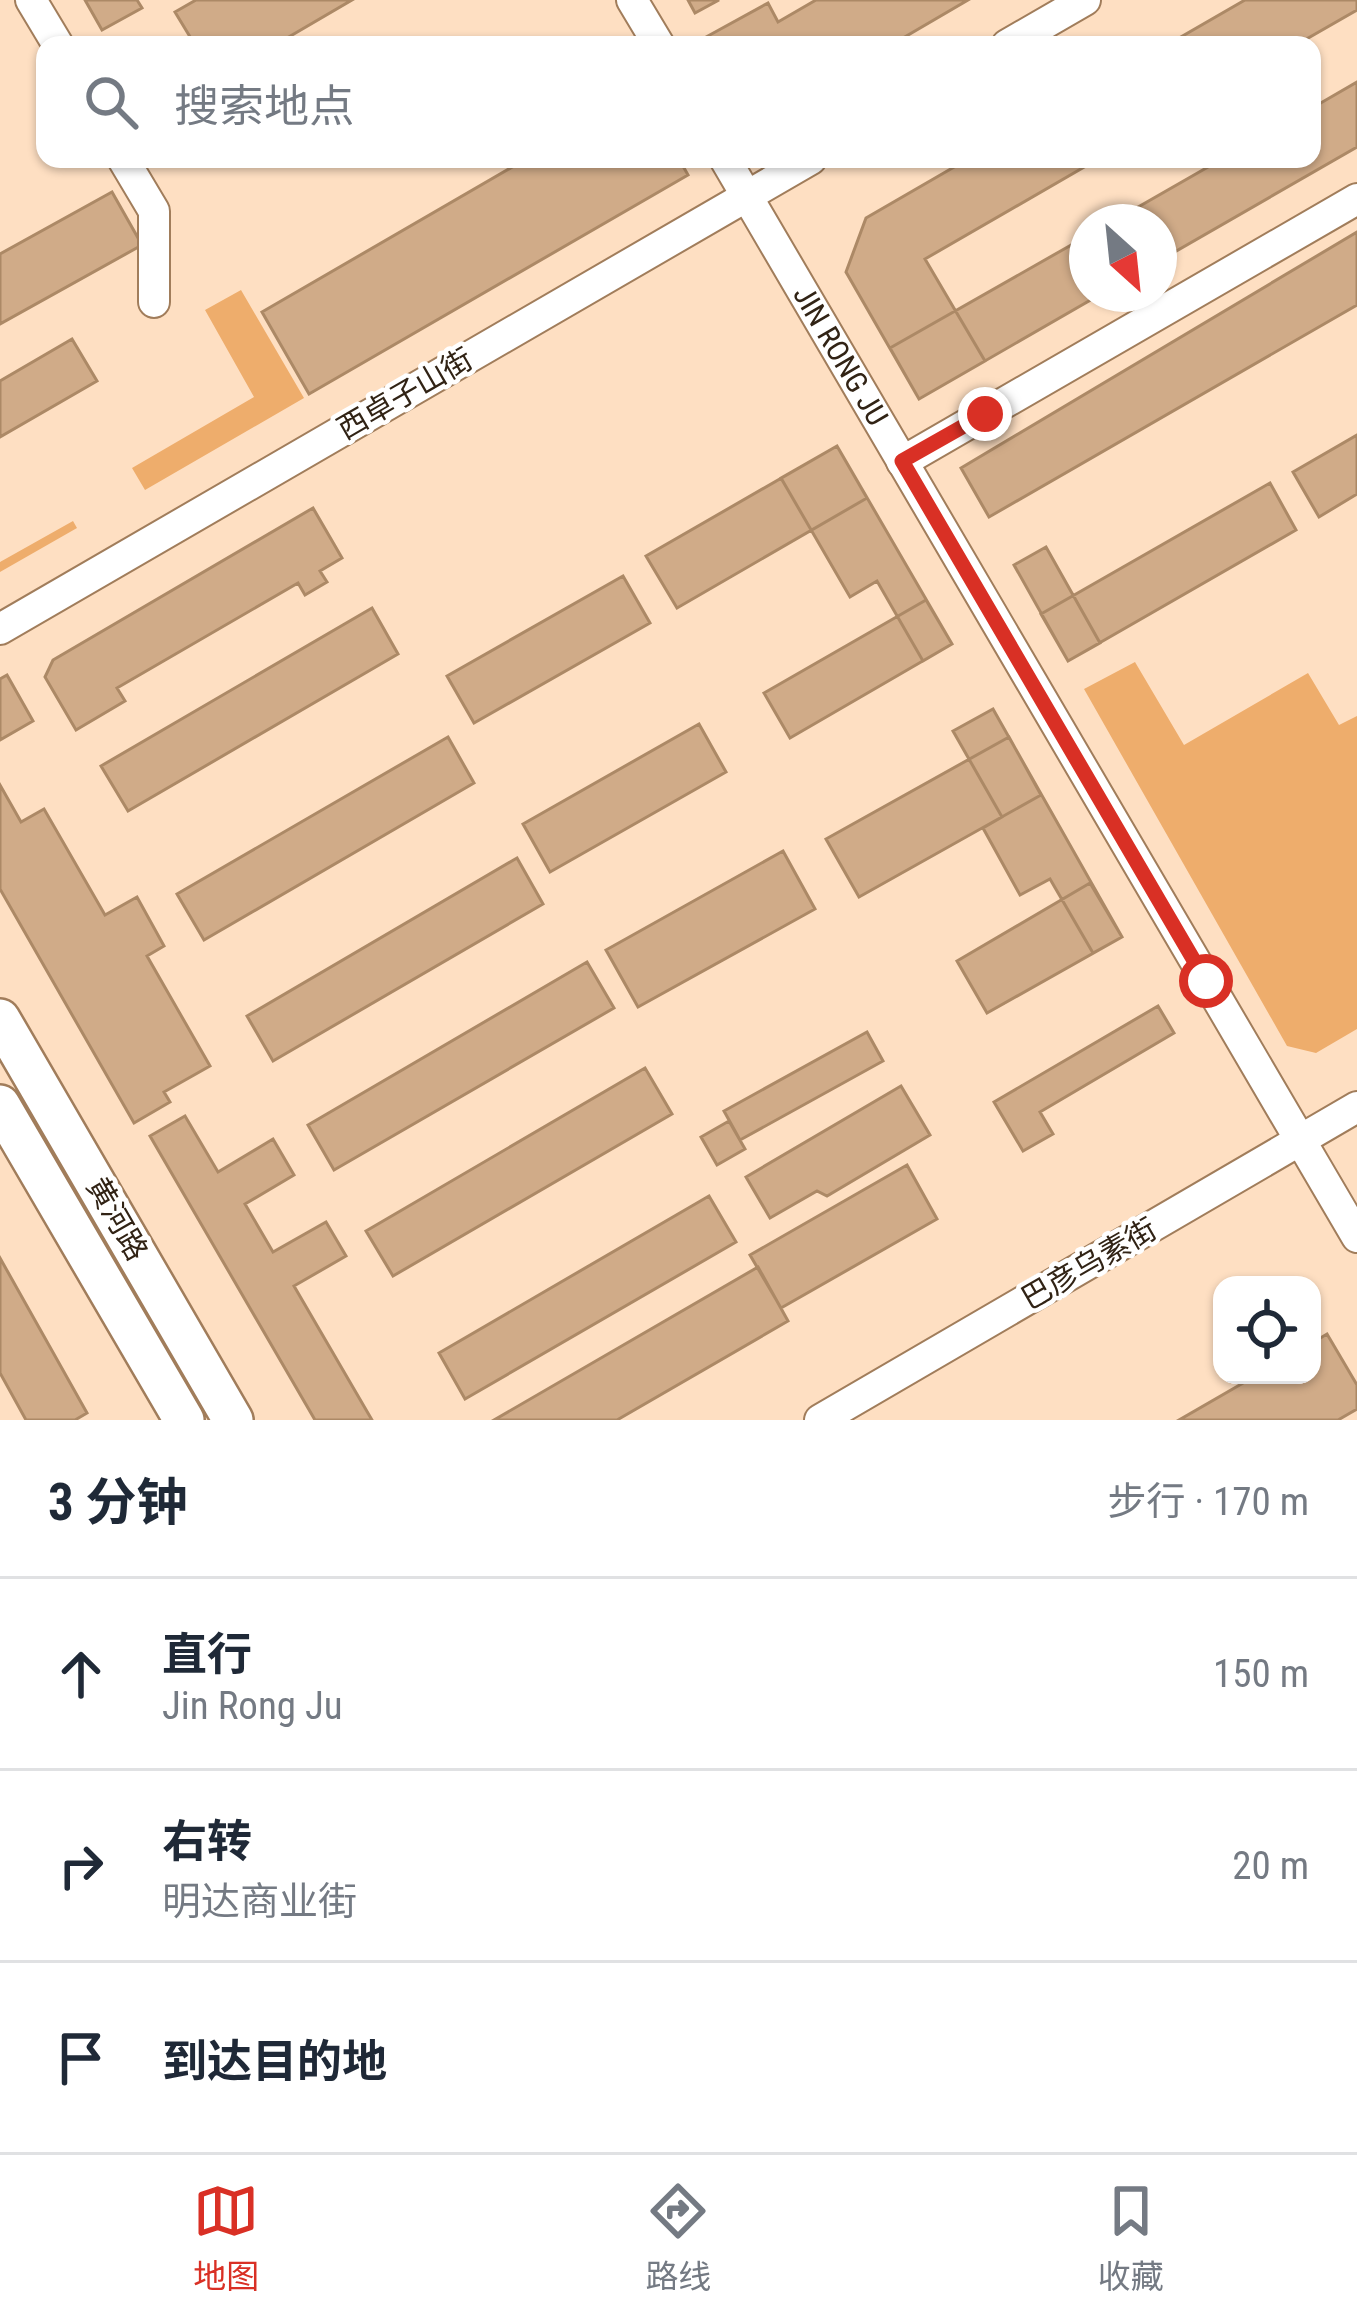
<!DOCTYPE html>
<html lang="zh">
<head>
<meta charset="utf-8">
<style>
	:root { --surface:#fff; --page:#f6f6f7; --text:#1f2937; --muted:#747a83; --line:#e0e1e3; --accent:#d93025 }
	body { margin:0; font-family:"Roboto Condensed","Noto Sans SC",sans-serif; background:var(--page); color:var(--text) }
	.controls { position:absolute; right:36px; bottom:36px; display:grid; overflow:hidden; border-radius:24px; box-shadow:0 3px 9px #0004 }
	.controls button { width:108px; height:108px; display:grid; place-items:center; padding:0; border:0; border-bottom:3px solid var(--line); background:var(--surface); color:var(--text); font:60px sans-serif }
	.compass { position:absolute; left:1069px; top:204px; width:108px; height:108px; border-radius:50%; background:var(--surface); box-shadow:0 3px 9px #0004; rotate:153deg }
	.stop { position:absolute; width:36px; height:36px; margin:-27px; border:9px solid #d93025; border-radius:50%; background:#fff }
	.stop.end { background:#d93025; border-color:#fff; box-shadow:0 3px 12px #0008 }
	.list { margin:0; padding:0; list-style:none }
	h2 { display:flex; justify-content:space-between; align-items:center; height:156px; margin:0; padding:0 48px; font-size:51px }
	h2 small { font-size:39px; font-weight:400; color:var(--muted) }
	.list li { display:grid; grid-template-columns:78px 1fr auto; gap:36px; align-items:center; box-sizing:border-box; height:192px; padding:0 48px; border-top:3px solid var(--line) }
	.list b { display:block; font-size:45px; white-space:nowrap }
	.list p { margin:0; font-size:39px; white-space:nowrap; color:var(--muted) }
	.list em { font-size:39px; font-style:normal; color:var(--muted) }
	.icon { flex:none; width:66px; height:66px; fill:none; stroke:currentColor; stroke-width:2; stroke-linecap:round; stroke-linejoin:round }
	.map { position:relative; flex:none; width:1357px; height:1420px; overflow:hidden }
	.search { position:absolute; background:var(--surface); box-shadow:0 3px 9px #0004; left:36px; right:36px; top:36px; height:132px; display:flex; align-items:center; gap:30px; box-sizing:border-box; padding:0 42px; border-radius:24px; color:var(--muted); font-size:45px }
	.sheet { height:732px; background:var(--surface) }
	nav { display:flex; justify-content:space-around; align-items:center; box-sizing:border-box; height:168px; border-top:3px solid var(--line); background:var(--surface); font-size:33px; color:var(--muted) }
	nav a { display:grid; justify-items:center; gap:6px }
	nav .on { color:var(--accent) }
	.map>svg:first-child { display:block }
	.green { fill:#eead6c }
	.building { fill:#d0ab88; stroke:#ac8966; stroke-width:3 }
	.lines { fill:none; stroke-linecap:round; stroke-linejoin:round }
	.minor-casing { stroke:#a17d5b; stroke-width:34 }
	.major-casing { stroke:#a17d5b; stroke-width:44 }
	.minor { stroke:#fff; stroke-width:30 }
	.major { stroke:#fff; stroke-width:39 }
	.route { stroke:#d93025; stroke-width:15 }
	.labels { text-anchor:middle; stroke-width:9; stroke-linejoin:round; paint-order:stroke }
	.street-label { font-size:30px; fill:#312315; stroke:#fff }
</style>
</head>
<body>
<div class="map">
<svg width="1357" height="1420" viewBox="0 0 1357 1420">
	<rect width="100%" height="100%" fill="#fedfc2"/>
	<path class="green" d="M241 290 304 398 145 490 132 468 254 397 205 310Z
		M73 521 77 528 0 572V562Z
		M1135 662 1184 745 1308 673 1339 725 1357 716V1029L1316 1053 1287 1046 1084 689Z"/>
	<path class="building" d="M85 0H137L142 8 102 30Z
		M196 0H352L275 45H195L175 12Z
		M688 0H719L695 13Z
		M816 0H968L891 45H710L706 37 768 3 778 22Z
		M1245 0H1357V10L1296 45H1167Z
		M1357 82V147L1159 261V222H1112L1222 159H1312V108Z
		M526 159H679L688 175 309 394 262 312Z
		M968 159H1098L925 259 985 361 919 399 846 272 866 218Z
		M112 192 142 245 0 324V254Z
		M1357 232V305L989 517 961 468Z
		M1087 236V294H1101L919 399 890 348Z
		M72 339 97 381 0 437V381Z
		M1357 435V494L1319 517 1293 472Z
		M837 446 867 498 677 608 646 556Z
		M837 446 952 644 923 661 877 581 850 597 781 478Z
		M1270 483 1296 530 1068 661 1041 614Z
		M313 508 342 558 320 571 327 582 305 595 298 583 117 688 125 701 76 730 45 677 53 660Z
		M1046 547 1100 643 1068 661 1014 565Z
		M623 576 650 623 474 723 447 676Z
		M926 600 952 644 790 738 764 693Z
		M372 608 398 654 128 811 101 766Z
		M7 675 33 721 0 740V679Z
		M993 709 1122 937 1093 953 1050 879 1020 895 983 828 1002 817 953 731Z
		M699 724 726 772 550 872 523 824Z
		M448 737 474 783 204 940 177 894Z
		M1009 737 1041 795 859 897 826 839Z
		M0 785 21 822 44 809 105 915 137 897 164 946 147 956 210 1066 164 1092 170 1102 134 1123 0 889Z
		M783 851 815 909 638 1007 606 950Z
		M517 858 543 904 273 1061 247 1016Z
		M1090 883 1122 937 987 1013 957 961Z
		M587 962 614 1008 334 1170 308 1125Z
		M1158 1006 1174 1033 1040 1112 1053 1134 1023 1151 994 1102Z
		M867 1032 883 1061 740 1140 724 1111Z
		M645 1068 672 1114 393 1276 366 1231Z
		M901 1086 930 1135 827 1196 817 1191 770 1218 746 1177Z
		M185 1116 218 1172 273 1139 294 1175 245 1204 273 1252 326 1222 346 1256 294 1286 372 1420H315L150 1136Z
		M729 1121 745 1149 717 1165 701 1137Z
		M907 1165 937 1219 781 1308 750 1255Z
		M709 1196 736 1242 465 1399 439 1353Z
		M0 1258 87 1413 75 1420H26L0 1373Z
		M758 1267 788 1321 617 1420H494Z
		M1327 1334 1357 1385V1409L1338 1420H1179L1257 1375H1312V1343Z"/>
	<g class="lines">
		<defs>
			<g id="minor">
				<path d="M31 0 58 45"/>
				<path d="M632 0 659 45"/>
				<path d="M1007 45 1085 0"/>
				<path d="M123 159 154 211V302"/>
				<path id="s1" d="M725 159 1357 1237"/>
				<path d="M902 462 1357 199"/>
				<path d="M0 629 811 159"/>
				<path d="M820 1420 1357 1107"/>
			</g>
			<path id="major" d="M0 1019 233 1420
				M0 1105 184 1420"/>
		</defs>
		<use href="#minor" class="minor-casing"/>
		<use href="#major" class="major-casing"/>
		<use href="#minor" class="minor"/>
		<use href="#major" class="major"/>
	</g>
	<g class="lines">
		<path class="route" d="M985 414 902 461 1206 981"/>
	</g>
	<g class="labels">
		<g class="street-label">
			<text dy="10" stroke="none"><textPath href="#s1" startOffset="228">JIN RONG JU</textPath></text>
			<text transform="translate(405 394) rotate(-30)" y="10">西卓子山街</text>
			<text transform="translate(117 1219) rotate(60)" y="10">黄河路</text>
			<text transform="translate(1089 1264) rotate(-30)" y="10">巴彦乌素街</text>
		</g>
	</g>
</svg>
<div class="controls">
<button><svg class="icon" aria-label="locate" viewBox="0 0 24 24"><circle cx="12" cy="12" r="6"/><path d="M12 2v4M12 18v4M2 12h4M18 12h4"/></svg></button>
</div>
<svg class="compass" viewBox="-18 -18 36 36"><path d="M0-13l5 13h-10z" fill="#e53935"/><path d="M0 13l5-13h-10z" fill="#747a83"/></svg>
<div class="stop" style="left:1206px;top:981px"></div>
<div class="stop end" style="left:985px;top:414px"></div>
<div class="search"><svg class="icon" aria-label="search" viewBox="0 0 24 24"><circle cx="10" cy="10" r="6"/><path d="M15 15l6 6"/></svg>搜索地点</div>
</div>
<section class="sheet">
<h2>3 分钟<small>步行 · 170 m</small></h2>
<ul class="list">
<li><svg class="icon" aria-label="ahead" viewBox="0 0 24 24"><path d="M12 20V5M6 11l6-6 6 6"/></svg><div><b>直行</b><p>Jin Rong Ju</p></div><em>150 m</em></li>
<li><svg class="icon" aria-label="right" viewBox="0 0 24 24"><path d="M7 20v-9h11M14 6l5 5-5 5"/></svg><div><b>右转</b><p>明达商业街</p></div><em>20 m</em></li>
<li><svg class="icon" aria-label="arrive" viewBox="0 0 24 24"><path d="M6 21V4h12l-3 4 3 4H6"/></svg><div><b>到达目的地</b></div></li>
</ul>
</section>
<nav>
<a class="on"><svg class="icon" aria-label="map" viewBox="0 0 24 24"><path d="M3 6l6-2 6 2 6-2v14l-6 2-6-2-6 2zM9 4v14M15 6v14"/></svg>地图</a>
<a><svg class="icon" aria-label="directions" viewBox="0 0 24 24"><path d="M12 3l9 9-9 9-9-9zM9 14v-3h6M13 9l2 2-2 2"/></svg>路线</a>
<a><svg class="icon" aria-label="saved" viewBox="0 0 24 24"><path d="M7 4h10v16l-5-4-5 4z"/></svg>收藏</a>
</nav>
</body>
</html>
